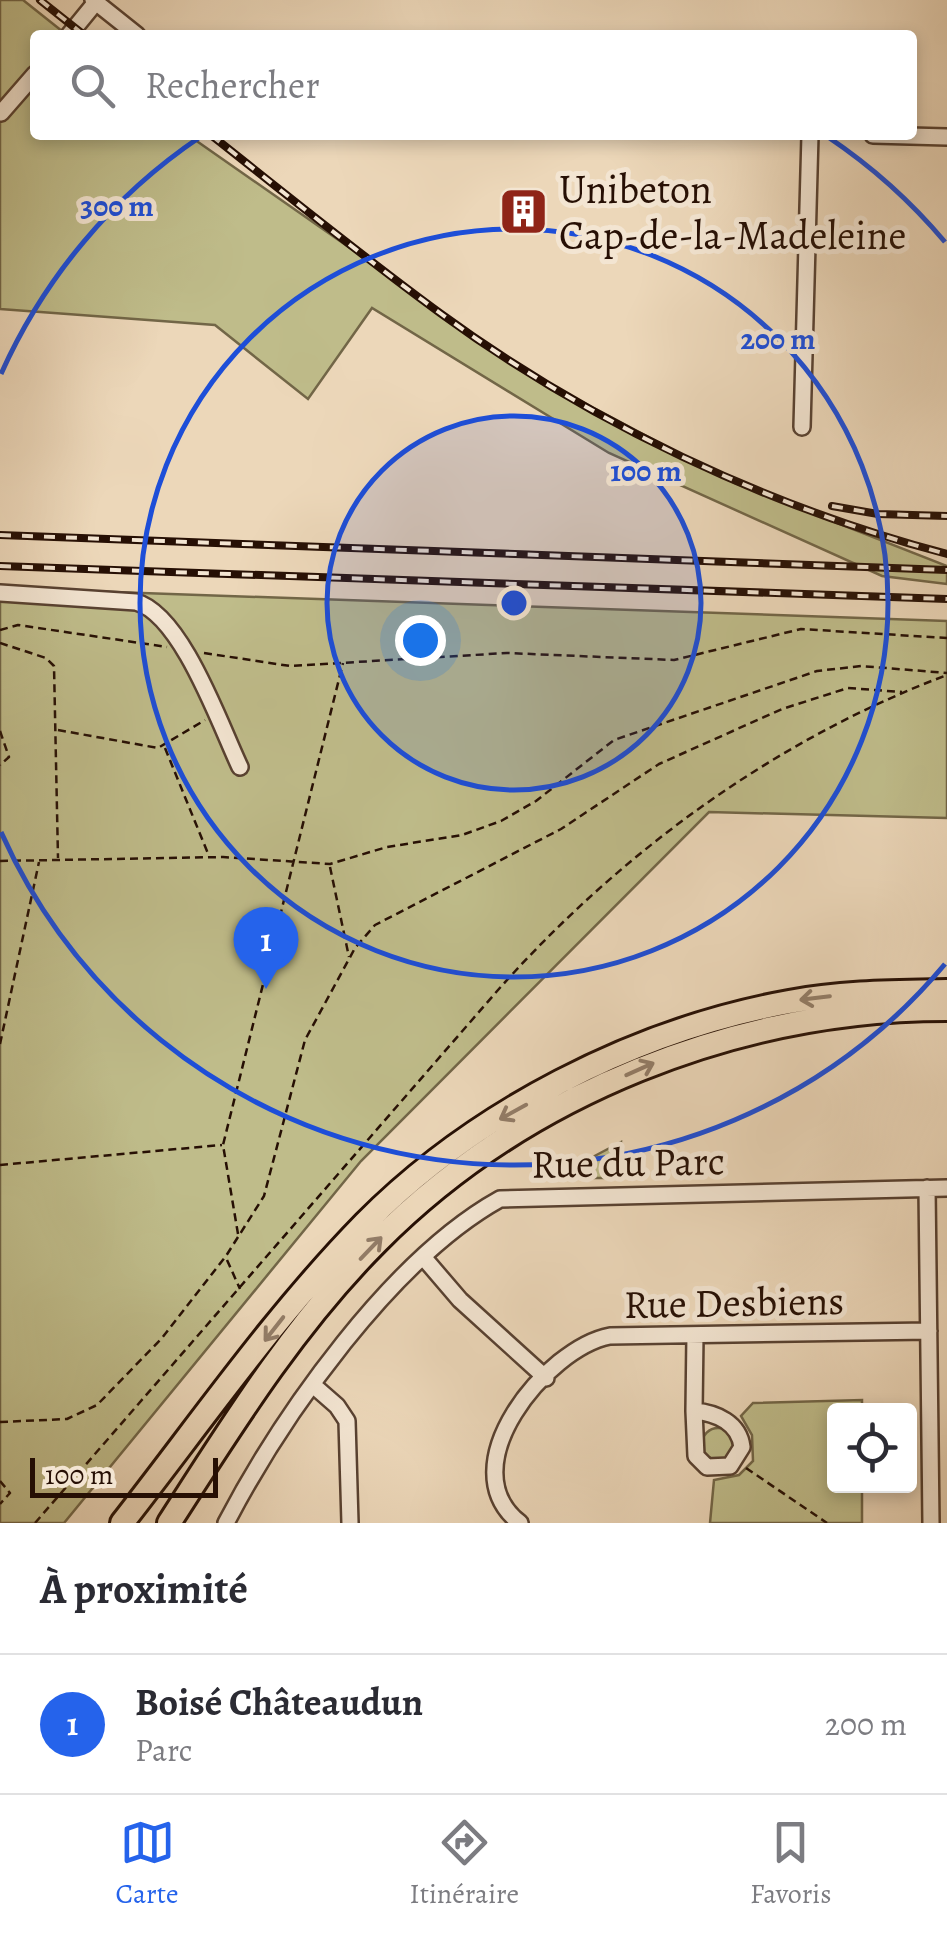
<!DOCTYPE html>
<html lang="fr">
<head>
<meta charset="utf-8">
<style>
	:root { --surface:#fff; --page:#f7f7f7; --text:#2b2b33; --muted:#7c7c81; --line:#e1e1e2; --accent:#2563eb }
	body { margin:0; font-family:Alegreya,serif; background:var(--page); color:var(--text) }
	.controls { position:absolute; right:30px; bottom:30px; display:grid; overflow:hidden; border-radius:10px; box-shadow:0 5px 15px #0003 }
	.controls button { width:90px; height:90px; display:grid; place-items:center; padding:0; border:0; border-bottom:2px solid var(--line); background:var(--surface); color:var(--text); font:50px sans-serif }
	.scale { position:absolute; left:30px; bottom:25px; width:188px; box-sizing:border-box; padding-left:10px; border:5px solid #260f04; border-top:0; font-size:28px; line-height:35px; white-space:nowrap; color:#260f04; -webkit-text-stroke:8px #f3e5d2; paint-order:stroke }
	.you { position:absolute; left:420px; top:640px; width:35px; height:35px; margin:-25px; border:8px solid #fff; border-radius:50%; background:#1a73e8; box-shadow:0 0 0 15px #1a73e833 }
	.badge { display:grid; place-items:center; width:65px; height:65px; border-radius:50%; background:var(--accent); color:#fff; font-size:32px; font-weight:700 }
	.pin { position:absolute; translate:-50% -82px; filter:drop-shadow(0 2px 5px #0008) }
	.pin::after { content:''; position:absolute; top:52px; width:35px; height:30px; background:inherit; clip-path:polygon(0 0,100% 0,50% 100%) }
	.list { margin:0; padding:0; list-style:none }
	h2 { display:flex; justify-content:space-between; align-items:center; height:130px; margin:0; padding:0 40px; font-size:42px }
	h2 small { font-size:32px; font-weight:400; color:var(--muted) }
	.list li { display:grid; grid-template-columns:65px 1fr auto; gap:30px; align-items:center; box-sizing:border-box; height:140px; padding:0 40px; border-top:2px solid var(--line) }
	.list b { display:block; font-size:38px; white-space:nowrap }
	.list p { margin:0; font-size:32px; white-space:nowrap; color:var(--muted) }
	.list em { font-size:32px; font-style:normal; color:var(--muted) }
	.icon { flex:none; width:55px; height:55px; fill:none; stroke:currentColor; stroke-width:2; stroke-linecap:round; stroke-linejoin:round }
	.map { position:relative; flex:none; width:947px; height:1523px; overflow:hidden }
	.search { position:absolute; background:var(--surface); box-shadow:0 5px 15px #0003; left:30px; right:30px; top:30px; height:110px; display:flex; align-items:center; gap:25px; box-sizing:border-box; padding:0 35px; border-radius:10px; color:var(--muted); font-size:38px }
	.sheet { height:270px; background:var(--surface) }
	nav { display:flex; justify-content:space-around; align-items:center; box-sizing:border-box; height:140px; border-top:2px solid var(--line); background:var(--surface); font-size:28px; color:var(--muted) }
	nav a { display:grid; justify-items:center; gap:5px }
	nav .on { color:var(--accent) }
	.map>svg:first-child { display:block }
	.green { fill:#bfbc8a; stroke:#726647; stroke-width:2.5 }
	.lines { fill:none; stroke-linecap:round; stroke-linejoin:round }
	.minor-casing { stroke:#584131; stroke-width:20 }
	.highway-casing { stroke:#260f04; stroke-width:28 }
	.path { stroke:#260f04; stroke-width:2.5; stroke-dasharray:8 5; stroke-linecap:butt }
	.minor { stroke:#f3e5d2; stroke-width:15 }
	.highway { stroke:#ecd7b9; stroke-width:22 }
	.rail-casing { stroke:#260f04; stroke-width:8 }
	.rail { stroke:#f3e5d2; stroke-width:4; stroke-dasharray:11; stroke-linecap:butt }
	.oneway { stroke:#937d68 }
	.ring { fill:none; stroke:#1d4ed8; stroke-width:5 }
	.labels { text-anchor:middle; stroke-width:10; stroke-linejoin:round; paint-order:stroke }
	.poi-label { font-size:40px; fill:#260f04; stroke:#f3e5d2; text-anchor:start }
	.street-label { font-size:40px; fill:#260f04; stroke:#f3e5d2 }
	.centre { fill:#1d4ed8; stroke:#f3e5d2; stroke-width:5 }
	.ring-label { font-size:30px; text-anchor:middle; font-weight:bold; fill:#1d4ed8; stroke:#f3e5d2; stroke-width:10; stroke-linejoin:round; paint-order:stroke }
</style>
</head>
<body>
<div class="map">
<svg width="947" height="1523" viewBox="0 0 947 1523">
	<rect width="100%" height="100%" fill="#ecd7b9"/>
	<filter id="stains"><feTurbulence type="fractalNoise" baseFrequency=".002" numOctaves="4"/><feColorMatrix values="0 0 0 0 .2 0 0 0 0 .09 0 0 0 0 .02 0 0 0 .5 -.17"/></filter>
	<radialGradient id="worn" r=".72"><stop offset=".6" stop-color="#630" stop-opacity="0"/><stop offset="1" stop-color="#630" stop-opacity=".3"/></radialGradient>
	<path class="green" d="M0 0H23L67 35H35V135H188L532 375 735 483 947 566V584L882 576 609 453 372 308 308 399 215 325 0 309Z
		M0 588 947 621V818L709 812 361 1161 64 1523H0Z
		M621 1142 620 1178H553Z
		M862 1400V1410H834V1486H862V1523H710L714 1480 739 1475 753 1461 752 1435 741 1416 753 1403Z
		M702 1444a16 16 0 1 1 32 0a16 16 0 1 1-32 0Z"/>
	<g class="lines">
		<defs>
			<path id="minor" d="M93 0 137 35
				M69 35 96 2
				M1 113 35 74
				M873 135 947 137
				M802 427 810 135
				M0 593 136 602C182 615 220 725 240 767
				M927 1188 931 1523
				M424 1258 460 1300 546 1378
				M313 1385 337 1406 347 1421 350 1523
				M694 1411C717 1413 739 1423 742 1447L730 1466 707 1467 696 1456Z
				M694 1411 695 1335
				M226 1523C283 1414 392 1259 500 1199L947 1188
				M520 1523C448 1467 547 1348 610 1336L929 1331"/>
			<path id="highway" d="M122 1523C201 1422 275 1315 365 1223 475 1112 635 1030 789 1002 841 992 894 992 947 991
				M169 1523C232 1425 294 1325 377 1242 525 1093 738 1009 947 1009"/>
		</defs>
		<use href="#minor" class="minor-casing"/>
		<use href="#highway" class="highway-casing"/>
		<path class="path" d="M0 630 18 625 167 647
			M0 643 46 658 54 666 58 858
			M204 653 290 666 507 653 674 660 801 629 947 638
			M58 730 158 748 205 720
			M0 731 9 757 0 765
			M165 748 209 856
			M0 861 223 857 330 864 387 847 462 835 501 821 536 801 614 740 817 671 861 666 947 673
			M330 867 349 957
			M0 1044 39 862
			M0 1165 222 1145
			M238 1234 223 1145 343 663
			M227 1260 240 1289
			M0 1422 67 1419 97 1405 162 1338 226 1256 264 1196 305 1040 355 948 375 925 561 829 659 764 782 709 848 688 902 692
			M746 1468 827 1523
			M0 1481 10 1493 0 1504
			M35 1523 498 990C620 853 774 740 947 675"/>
		<use href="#minor" class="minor"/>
		<use href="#highway" class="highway"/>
		<defs>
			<path id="rail" d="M40 0 84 35
				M211 135C287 195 362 256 440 313 589 422 768 507 947 554
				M832 506 878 514 947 516
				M0 535 947 570
				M0 566 947 599"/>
		</defs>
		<use href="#rail" class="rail-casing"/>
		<use href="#rail" class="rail"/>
	</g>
	<defs><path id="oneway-shaft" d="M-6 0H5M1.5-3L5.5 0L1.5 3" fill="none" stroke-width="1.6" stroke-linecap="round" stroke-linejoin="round" transform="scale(2.5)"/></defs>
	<g class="oneway">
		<use href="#oneway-shaft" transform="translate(815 998) rotate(173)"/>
		<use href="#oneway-shaft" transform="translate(640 1069) rotate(-24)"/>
		<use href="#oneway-shaft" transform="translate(513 1112) rotate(151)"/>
		<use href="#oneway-shaft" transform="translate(371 1248) rotate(-46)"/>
		<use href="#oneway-shaft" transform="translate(274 1329) rotate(128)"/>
	</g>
	<circle cx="514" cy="603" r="187" fill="#1d4ed8" fill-opacity=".12"/>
	<g class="ring">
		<circle cx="514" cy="603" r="187"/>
		<circle cx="514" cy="603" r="374"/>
		<path d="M945 964A562 562 0 0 1 1 832M1 374A562 562 0 0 1 200 137M828 137A562 562 0 0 1 945 242"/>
	</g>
	<defs>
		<symbol id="building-square" viewBox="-11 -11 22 22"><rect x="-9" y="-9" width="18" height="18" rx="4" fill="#8f2418" stroke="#f3e5d2"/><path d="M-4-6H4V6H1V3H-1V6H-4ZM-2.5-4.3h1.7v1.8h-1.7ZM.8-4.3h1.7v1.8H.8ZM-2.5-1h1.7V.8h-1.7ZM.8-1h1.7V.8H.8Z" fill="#fff"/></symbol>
	</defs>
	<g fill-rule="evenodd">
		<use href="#building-square" x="496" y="184" width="55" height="55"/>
	</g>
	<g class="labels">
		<g class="poi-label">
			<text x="559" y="203">Unibeton<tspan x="559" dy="46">Cap-de-la-Madeleine</tspan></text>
		</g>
		<g class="street-label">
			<text transform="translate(628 1162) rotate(-1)" y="14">Rue du Parc</text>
			<text transform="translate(734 1302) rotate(-1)" y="14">Rue Desbiens</text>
		</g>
	</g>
	<circle cx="514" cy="603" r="15" class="centre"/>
	<g class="ring-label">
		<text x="117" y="216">300 m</text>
		<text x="778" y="349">200 m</text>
		<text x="646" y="481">100 m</text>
	</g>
	<rect width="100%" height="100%" filter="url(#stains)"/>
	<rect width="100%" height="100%" fill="url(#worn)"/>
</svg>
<div class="controls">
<button><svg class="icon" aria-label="locate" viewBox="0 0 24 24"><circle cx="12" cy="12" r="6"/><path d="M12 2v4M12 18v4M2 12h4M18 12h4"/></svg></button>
</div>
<div class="scale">100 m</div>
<div class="you"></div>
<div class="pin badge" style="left:266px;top:989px">1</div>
<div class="search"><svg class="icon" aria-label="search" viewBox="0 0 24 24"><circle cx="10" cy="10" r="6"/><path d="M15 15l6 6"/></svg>Rechercher</div>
</div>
<section class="sheet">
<h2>À proximité<small></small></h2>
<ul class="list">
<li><span class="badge">1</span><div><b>Boisé Châteaudun</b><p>Parc</p></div><em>200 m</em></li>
</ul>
</section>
<nav>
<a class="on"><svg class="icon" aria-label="map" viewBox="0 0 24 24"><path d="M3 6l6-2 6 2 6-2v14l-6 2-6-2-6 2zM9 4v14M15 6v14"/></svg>Carte</a>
<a><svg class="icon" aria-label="directions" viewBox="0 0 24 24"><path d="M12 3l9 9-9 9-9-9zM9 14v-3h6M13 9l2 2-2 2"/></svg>Itinéraire</a>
<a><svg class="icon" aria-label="saved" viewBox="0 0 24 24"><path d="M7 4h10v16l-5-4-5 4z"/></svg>Favoris</a>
</nav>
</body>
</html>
